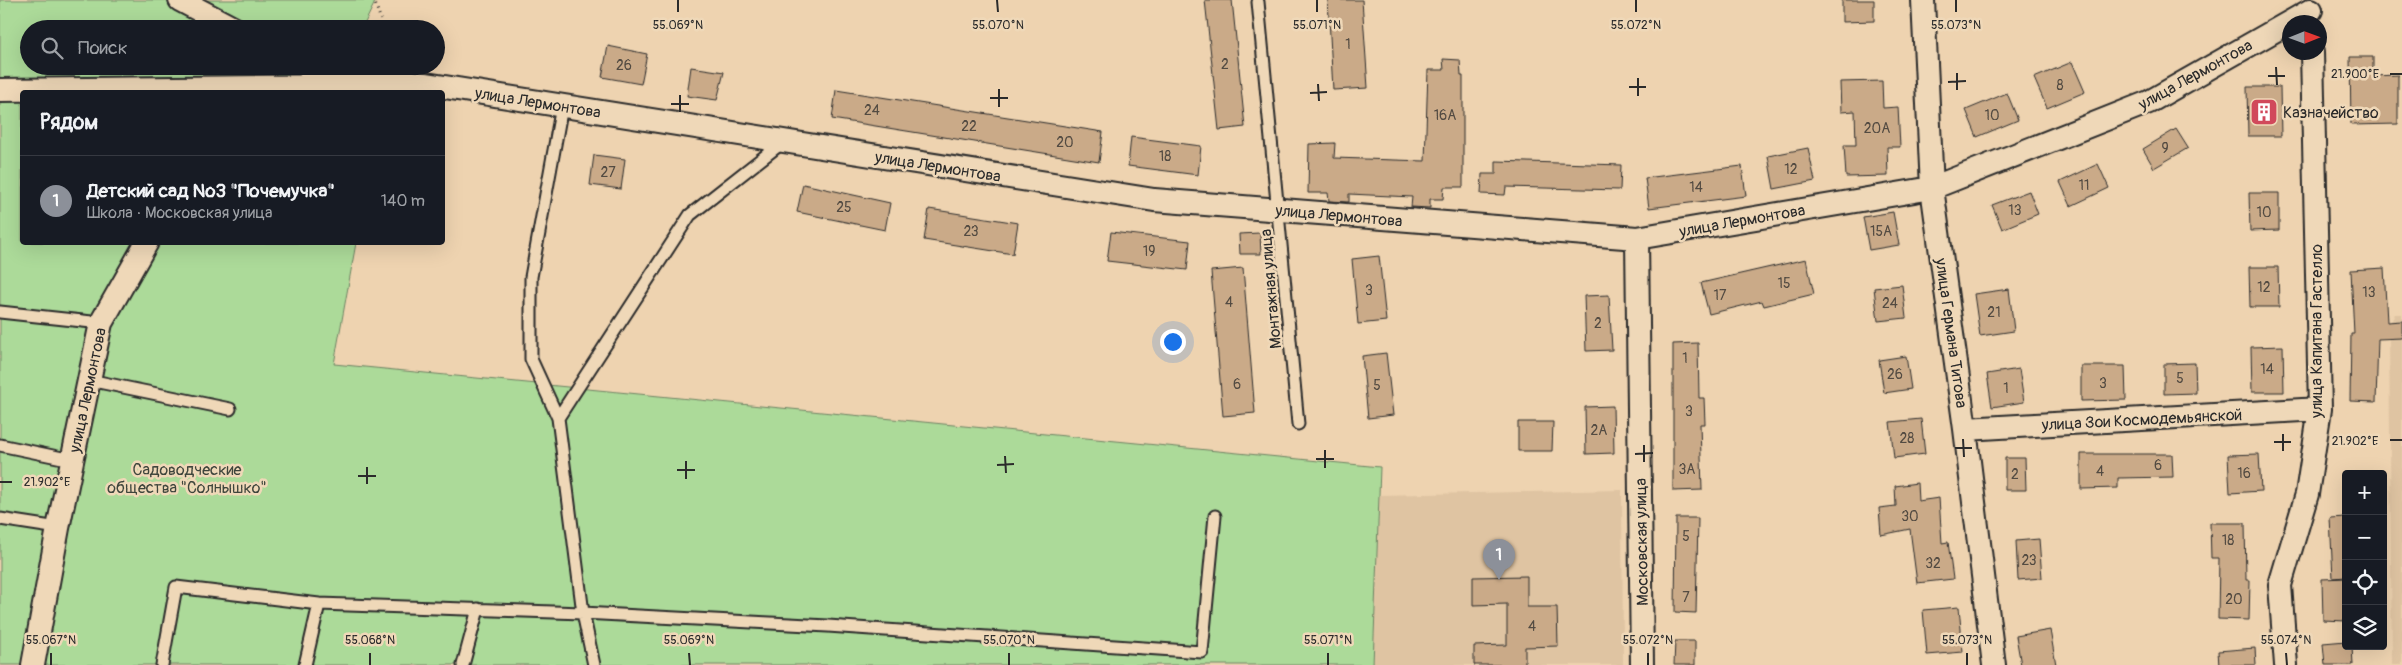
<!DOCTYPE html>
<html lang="ru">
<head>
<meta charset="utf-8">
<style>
	:root { --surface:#171b24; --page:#20242c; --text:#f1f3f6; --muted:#9ea1a6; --line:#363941; --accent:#8c9099 }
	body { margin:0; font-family:Pangolin,sans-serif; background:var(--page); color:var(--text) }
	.controls { position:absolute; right:15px; bottom:15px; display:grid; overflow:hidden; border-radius:5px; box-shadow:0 5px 20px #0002 }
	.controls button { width:45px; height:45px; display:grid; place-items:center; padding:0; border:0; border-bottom:1px solid var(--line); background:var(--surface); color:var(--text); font:25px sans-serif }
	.compass { position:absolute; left:2282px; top:15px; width:45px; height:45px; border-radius:50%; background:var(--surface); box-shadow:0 5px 20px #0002; rotate:89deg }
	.you { position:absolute; left:1172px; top:341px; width:18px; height:18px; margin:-12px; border:4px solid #fff; border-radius:50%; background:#1a73e8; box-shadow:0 0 0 8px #1a73e833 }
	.badge { display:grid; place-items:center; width:32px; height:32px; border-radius:50%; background:var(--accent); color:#fff; font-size:16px; font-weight:700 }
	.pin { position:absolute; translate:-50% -41px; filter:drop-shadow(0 1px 2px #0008) }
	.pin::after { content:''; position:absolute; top:26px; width:18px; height:15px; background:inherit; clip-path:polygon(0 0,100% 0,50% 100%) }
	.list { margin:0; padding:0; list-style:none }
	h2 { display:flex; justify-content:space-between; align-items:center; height:65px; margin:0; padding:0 20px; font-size:21px }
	h2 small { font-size:16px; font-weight:400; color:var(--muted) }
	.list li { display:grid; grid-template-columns:32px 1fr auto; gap:15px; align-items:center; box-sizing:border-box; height:90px; padding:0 20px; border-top:1px solid var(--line) }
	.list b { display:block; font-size:19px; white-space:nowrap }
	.list p { margin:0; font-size:16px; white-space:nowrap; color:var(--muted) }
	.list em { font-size:16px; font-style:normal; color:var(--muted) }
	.icon { flex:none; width:28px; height:28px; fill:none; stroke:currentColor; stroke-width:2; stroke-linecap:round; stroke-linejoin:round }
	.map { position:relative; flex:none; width:2402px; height:665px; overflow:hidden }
	.search { position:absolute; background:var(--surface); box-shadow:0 5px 20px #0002; left:20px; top:20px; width:425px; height:55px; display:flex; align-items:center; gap:12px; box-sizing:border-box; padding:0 18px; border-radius:28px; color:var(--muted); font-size:19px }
	.panel { position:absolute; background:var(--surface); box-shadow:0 5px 20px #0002; left:20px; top:90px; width:425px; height:155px; border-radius:5px }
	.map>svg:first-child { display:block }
	.built { fill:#dfc4a2 }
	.green { fill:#acda99; stroke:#6c8262 }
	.building { fill:#caaa88; stroke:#2b2b2b }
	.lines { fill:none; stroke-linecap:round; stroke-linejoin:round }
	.lane-casing { stroke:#2b2b2b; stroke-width:15 }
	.street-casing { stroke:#2b2b2b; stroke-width:26 }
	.path { stroke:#2b2b2b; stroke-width:3; stroke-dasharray:1 4; stroke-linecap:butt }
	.lane { stroke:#efd8b8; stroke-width:11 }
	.street { stroke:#efd8b8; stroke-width:22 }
	.ticks { fill:none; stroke:#2b2b2b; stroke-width:2 }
	.labels { text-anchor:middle; stroke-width:5; stroke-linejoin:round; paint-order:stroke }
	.number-label { font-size:14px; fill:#534b42 }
	.street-label { font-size:16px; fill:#2b2b2b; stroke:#efd8b8 }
	.poi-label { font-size:16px; fill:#2b2b2b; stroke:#efd8b8; text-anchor:start }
	.park-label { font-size:16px; fill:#3e453c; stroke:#efd8b8 }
	.ticks-label { font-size:12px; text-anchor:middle; fill:#2b2b2b; stroke:#efd8b8; stroke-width:5; stroke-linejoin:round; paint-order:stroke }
</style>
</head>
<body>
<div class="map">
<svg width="2402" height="665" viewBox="0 0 2402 665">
	<rect width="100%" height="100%" fill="#eed3b0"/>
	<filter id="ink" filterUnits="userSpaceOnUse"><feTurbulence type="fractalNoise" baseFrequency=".02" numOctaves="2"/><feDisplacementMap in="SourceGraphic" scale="10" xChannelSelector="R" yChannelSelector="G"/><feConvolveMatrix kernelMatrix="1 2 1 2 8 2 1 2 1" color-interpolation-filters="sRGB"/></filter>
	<g filter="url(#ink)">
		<path class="built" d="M2395 314H2402V665H2392L2389 326Z
			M1622 490 1623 665H1373L1379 495Z"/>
		<path class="green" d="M0 0H376L362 29H29V66H346L334 92H22V242L356 243 334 364 1380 467 1373 665H0Z"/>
		<path class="building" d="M1205 0H1232L1245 127 1219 130Z
			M1328 0H1362L1368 88 1333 90Z
			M1842 0H1874V21L1842 22Z
			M608 46 647 54 641 84 602 77Z
			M2350 57H2373V76L2398 75V124L2351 125Z
			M1443 59 1460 60 1461 76H1463V187H1444L1443 199H1430V208L1411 207 1412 197 1349 194V202L1329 201 1328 193H1308L1309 144 1335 143 1334 158 1425 161 1428 70H1444Z
			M2072 62 2085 92 2047 108 2034 78Z
			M691 67 724 72 717 100 687 96Z
			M1882 81 1883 108 1898 107 1900 147H1887L1888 176 1846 177 1844 145H1856L1855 111 1841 112 1840 82Z
			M2247 87H2280L2281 136H2248Z
			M836 90 1103 132 1099 162 832 119Z
			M2007 93 2018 120 1977 137 1966 110Z
			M2176 129 2188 148 2154 168 2143 149Z
			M1131 137 1201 146 1198 175 1128 166Z
			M1808 148 1815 181 1774 189 1768 156Z
			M594 155 625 159 621 189 590 185Z
			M1496 161 1621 165 1620 190 1506 187 1505 195 1481 194 1482 174H1496Z
			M2098 164 2109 188 2071 206 2060 182Z
			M1742 166 1746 196 1649 208 1645 178Z
			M803 184 890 203 885 230 797 212Z
			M2029 191 2038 214 2002 229 1992 205Z
			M2249 193H2279V230L2250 231Z
			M929 209 1018 223 1013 254 924 240Z
			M1893 212 1899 245 1869 250 1863 217Z
			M1111 232 1190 241 1187 270 1107 261Z
			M1260 233 1261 254H1240L1239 234Z
			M1379 256 1386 321 1358 324 1352 259Z
			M1806 259 1814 294 1764 306 1762 301 1709 314 1701 283Z
			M2249 267H2278L2279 307H2250Z
			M1243 268 1255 413 1223 416 1211 271Z
			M2384 268 2387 322 2402 321V338L2378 339 2376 402 2350 401 2351 334H2354L2351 270Z
			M1902 285 1906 318 1878 321 1874 288Z
			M2009 289 2014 331 1980 336 1974 294Z
			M1609 295 1612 350 1586 351 1584 296Z
			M1698 343 1699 398H1704L1705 424H1700L1702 490 1673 491V344Z
			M2283 346 2284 392H2252L2251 347Z
			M1386 353 1393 415 1368 418 1362 356Z
			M1906 356 1911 389 1884 393 1879 360Z
			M2195 363 2196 393 2164 394V364Z
			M2081 366H2125L2126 400 2081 401Z
			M2019 369 2024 402 1992 407 1987 374Z
			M1613 406 1614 453 1586 454 1585 407Z
			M1921 419 1925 454 1894 458 1890 422Z
			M1518 422H1553L1552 451H1518Z
			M2081 454H2172L2173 477 2118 478V488L2081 489Z
			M2259 454 2261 491 2230 493 2228 455Z
			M2005 458H2025L2026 490H2005Z
			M1917 483 1918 501 1939 498 1942 543 1948 542 1953 579 1917 583 1910 529 1881 535 1879 508 1896 506 1895 486Z
			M2346 517V577L2333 578 2330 518Z
			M1676 518H1698L1696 613 1675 612Z
			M2210 523H2245L2246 580H2250L2249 620 2218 619 2219 558H2211Z
			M2039 539 2042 578 2018 580 2016 541Z
			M1527 576V607H1557L1558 646 1525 647V665H1474V646L1507 645V604L1473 605V577Z
			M2346 578V621L2323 620 2322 579Z
			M1959 607 1963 652 1927 655 1923 610Z
			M2050 630 2056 665H2021L2016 636Z
			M1675 641H1695V665H1674Z
			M2346 641V646H2352L2353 665H2325L2323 643Z
			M2255 648 2256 665H2219L2218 651Z"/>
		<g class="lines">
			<defs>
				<path id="lane" d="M1258 2 1298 424
					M0 312 101 323
					M89 380 230 409
					M558 418 531 359V277L562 106
					M0 445 72 460
					M0 519 58 528
					M162 665 176 587 319 604
					M305 665 319 604 583 613 558 418 690 215 783 142
					M463 665 478 609
					M594 665 583 613 828 626 1202 652 1215 516"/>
				<path id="street" d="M180 0 235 29
					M1923 0 1932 188 1965 429 1994 665
					M306 66 341 85
					M0 90 344 86 401 80 1154 200 1637 238 1932 188 2149 102 2311 10
					M1637 238 1642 665
					M1965 429 2320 409
					M33 665 58 528 101 323 147 242
					M2286 665 2280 585 2307 494 2320 409 2312 52"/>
			</defs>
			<use href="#lane" class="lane-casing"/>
			<use href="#street" class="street-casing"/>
			<path class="path" d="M374 0 384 29"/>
			<use href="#lane" class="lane"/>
			<use href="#street" class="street"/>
		</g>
	</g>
	<path class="ticks" d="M678 0V12M997 0 998 12M1317 0V12M1636 0V12M1956 0V12M2276 67 2277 85M1957 73V90M2390 74H2402M2268 76H2285M1638 78V96M1948 82 1966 81M1318 84 1319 101M1629 87H1646M999 89V107M1310 93 1327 92M680 95V112M990 98H1008M671 104H689M2283 434V451M1963 439 1964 457M2390 440H2402M2274 442H2291M1644 445V462M1955 448H1972M1325 450V468M1635 454 1653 453M1005 456 1006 473M1316 459H1334M686 461V479M997 465 1014 464M367 467V484M677 470H695M358 476H376M0 482H12M51 653V665M370 653V665M689 653 690 665M1009 653V665M1328 653V665M1648 653V665M1967 653V665M2286 653 2287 665"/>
	<defs>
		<symbol id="building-square" viewBox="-11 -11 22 22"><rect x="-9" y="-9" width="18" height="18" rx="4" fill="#d1495b" stroke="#efd8b8"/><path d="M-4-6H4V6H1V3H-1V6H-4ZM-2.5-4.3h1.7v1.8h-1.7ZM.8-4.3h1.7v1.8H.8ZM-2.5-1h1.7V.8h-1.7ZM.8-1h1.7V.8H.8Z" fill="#fff"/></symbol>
	</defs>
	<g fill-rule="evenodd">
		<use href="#building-square" x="2248" y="96" width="32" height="32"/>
	</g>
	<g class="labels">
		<g class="number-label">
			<text x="1348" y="49">1</text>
			<text x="1225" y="69">2</text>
			<text x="624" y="70">26</text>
			<text x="2060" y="90">8</text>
			<text x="872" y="115">24</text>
			<text x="1445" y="120">16А</text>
			<text x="1992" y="120">10</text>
			<text x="969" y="131">22</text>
			<text x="1877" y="133">20А</text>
			<text x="1065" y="147">20</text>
			<text x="2165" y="153">9</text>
			<text x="1165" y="161">18</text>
			<text x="1791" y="174">12</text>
			<text x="608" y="177">27</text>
			<text x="2084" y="190">11</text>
			<text x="1696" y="192">14</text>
			<text x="844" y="212">25</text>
			<text x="2015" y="215">13</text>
			<text x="2264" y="217">10</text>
			<text x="971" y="236">23</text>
			<text x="1881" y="236">15А</text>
			<text x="1149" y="256">19</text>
			<text x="1784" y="288">15</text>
			<text x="2264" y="292">12</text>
			<text x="1369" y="295">3</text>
			<text x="2369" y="297">13</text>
			<text x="1720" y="300">17</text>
			<text x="1229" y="307">4</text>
			<text x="1890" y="308">24</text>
			<text x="1994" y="317">21</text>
			<text x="1598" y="328">2</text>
			<text x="1685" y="363">1</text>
			<text x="2267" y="374">14</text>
			<text x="1895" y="379">26</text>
			<text x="2180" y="383">5</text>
			<text x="2103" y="388">3</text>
			<text x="1237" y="389">6</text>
			<text x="1377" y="390">5</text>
			<text x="2006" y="393">1</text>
			<text x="1689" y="416">3</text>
			<text x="1599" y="435">2А</text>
			<text x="1907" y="443">28</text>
			<text x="2158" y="470">6</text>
			<text x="1687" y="474">3А</text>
			<text x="2100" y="476">4</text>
			<text x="2244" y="478">16</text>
			<text x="2015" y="479">2</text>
			<text x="1910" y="521">30</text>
			<text x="1686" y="541">5</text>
			<text x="2228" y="545">18</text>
			<text x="2029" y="565">23</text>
			<text x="1933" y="568">32</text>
			<text x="1686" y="602">7</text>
			<text x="2234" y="604">20</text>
			<text x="1532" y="631">4</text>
		</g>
		<g class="street-label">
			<text transform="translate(2195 74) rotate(-29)" y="6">улица Лермонтова</text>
			<text transform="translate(538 102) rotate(9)" y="6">улица Лермонтова</text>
			<text transform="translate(938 166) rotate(9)" y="6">улица Лермонтова</text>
			<text transform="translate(1339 215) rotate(5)" y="6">улица Лермонтова</text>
			<text transform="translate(1742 220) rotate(-10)" y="6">улица Лермонтова</text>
			<text transform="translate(1270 289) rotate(-95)" y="6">Монтажная улица</text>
			<text transform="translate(2316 331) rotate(-90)" y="6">улица Капитана Гастелло</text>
			<text transform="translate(1952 333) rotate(82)" y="6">улица Германа Титова</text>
			<text transform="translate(87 390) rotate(-78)" y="6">улица Лермонтова</text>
			<text transform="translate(2142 419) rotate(-3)" y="6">улица Зои Космодемьянской</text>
			<text transform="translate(1641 542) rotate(-91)" y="6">Московская улица</text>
		</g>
		<g class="poi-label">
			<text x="2283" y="118">Казначейство</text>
		</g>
		<g class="park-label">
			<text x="187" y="475">Садоводческие<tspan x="187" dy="18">общества "Солнышко"</tspan></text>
		</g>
	</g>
	<g class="ticks-label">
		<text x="678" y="29">55.069°N</text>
		<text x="998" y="29">55.070°N</text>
		<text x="1317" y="29">55.071°N</text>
		<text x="1636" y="29">55.072°N</text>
		<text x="1956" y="29">55.073°N</text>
		<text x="2355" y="78">21.900°E</text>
		<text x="2355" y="445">21.902°E</text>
		<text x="47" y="486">21.902°E</text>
		<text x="51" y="644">55.067°N</text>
		<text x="370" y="644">55.068°N</text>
		<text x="689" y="644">55.069°N</text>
		<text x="1009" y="644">55.070°N</text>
		<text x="1328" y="644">55.071°N</text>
		<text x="1648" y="644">55.072°N</text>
		<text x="1967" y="644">55.073°N</text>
		<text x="2286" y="644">55.074°N</text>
	</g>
</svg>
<div class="controls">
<button>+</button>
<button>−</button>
<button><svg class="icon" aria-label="locate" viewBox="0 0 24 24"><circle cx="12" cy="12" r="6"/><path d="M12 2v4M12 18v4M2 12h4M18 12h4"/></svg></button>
<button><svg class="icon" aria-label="layers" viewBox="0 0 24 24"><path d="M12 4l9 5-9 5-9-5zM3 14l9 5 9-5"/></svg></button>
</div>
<svg class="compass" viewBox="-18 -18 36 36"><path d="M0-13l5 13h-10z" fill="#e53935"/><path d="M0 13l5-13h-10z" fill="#9ea1a6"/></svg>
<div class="you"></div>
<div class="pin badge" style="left:1499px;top:580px">1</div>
<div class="search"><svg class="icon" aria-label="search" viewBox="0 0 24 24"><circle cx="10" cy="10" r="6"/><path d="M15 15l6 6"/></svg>Поиск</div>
<section class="panel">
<h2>Рядом<small></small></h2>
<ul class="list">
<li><span class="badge">1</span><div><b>Детский сад №3 &quot;Почемучка&quot;</b><p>Школа · Московская улица</p></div><em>140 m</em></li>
</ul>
</section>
</div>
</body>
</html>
